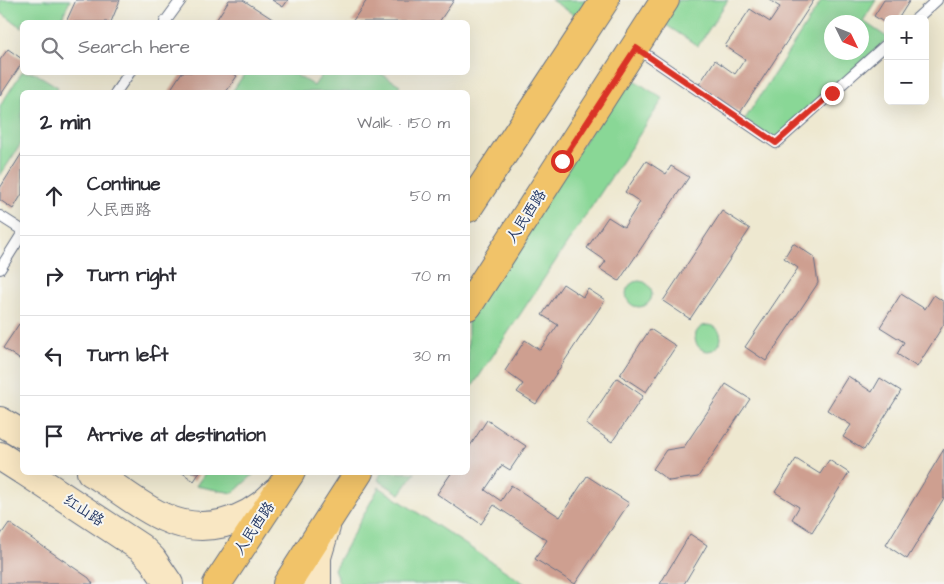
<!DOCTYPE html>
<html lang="en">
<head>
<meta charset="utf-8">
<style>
	:root { --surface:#fff; --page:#f7f7f7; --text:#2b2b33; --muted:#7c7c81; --line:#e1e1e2 }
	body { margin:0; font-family:"Architects Daughter","LXGW WenKai TC",sans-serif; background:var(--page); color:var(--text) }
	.controls { position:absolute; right:15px; top:15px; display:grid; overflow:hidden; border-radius:8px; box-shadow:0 5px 20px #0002 }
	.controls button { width:45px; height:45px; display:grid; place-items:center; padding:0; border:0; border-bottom:1px solid var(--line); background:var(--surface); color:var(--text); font:25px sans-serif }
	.compass { position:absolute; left:824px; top:15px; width:45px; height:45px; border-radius:50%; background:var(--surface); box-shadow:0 5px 20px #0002; rotate:133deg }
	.stop { position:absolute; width:15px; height:15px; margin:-11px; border:4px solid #d93025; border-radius:50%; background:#fff }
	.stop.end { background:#d93025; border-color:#fff; box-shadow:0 1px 5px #0008 }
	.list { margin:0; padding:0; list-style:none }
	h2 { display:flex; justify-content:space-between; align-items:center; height:65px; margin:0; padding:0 20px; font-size:21px }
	h2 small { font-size:16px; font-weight:400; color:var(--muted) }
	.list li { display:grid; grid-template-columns:32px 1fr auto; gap:15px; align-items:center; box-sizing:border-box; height:80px; padding:0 20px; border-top:1px solid var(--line) }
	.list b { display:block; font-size:19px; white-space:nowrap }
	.list p { margin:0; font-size:16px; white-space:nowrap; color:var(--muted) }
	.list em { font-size:16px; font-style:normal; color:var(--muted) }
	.icon { flex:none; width:28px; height:28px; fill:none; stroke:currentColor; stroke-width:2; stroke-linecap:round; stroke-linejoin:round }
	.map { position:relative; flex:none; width:944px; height:584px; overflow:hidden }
	.search { position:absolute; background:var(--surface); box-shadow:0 5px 20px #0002; left:20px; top:20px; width:450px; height:55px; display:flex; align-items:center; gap:12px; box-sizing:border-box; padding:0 18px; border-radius:8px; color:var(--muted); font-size:19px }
	.panel { position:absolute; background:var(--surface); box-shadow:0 5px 20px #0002; left:20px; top:90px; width:450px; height:385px; border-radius:8px }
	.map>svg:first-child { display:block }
	.green { fill:#89d796; stroke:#52837a; fill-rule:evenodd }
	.building { fill:#ce9f90 }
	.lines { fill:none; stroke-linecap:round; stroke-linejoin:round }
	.service-casing { stroke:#657086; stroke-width:12 }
	.secondary-casing { stroke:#657086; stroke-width:30 }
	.primary-casing { stroke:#657086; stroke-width:30 }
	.service { stroke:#fff; stroke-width:10 }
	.secondary { stroke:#f9e7c3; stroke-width:28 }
	.primary { stroke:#f1c369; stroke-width:28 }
	.route { stroke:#d93025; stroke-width:6 }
	.labels { text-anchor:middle; stroke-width:4; stroke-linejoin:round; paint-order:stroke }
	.street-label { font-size:15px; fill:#1b2f5e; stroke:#f6f6f2 }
</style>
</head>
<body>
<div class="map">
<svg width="944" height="584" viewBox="0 0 944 584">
	<rect width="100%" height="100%" fill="#f6f6f2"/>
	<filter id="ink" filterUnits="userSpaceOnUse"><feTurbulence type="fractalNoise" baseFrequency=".02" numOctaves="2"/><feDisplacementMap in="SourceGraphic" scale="10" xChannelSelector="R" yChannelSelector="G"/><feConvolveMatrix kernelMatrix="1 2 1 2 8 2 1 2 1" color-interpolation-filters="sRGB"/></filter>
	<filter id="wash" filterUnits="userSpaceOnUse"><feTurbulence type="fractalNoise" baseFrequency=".0096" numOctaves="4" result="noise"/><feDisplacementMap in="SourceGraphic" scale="20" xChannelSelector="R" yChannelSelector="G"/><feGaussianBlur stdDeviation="1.12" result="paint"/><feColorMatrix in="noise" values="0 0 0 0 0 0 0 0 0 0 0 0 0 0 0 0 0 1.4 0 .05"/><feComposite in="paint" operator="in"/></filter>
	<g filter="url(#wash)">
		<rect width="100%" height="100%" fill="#eee8d0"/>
		<path class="green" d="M0 0H70L60 22H22V28L0 12Z
			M551 0H586L576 16Z
			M678 0H728L698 46 663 23Z
			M822 0H876L863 21 888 38 776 143 743 122ZM832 22H862V52H832Z
			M22 72 35 73 58 87 55 92H22V142L0 176V106Z
			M245 73H293L314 86 323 73H380L400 85 395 92H232Z
			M628 76 663 99 468 393V314Z
			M626 294a13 13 0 1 1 26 0a13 13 0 1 1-26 0Z
			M695 338a13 13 0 1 1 26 0a13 13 0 1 1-26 0Z
			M205 473V472L255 473 233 493 196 486Z
			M381 473V472L415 473 400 494 378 480Z
			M379 487 525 584H340L334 569Z"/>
		<g id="blocks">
			<path class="building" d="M76 0H120L111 22H66Z
				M229 0H243L274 20 272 22H215Z
				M272 0H288L283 7Z
				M367 0H454L439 22H352Z
				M769 0H814L740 113 698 86 715 60 735 74 745 59 725 46 750 9 770 22 780 7Z
				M884 0H910L898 19H888V25L874 16Z
				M8 49 22 59V63L0 96V60Z
				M182 72H231L237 76 226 92H169Z
				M22 153V194L13 209 0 200V188Z
				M646 161 666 174 671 166 689 177 619 281 600 269 606 261 587 248 608 217 624 227 640 202 625 192Z
				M722 211 750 229 690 319 663 301Z
				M793 243 814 257 818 283 766 361 745 347 798 268 784 258Z
				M563 284 583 297 588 289 605 300 536 404 517 392 523 384 505 371 525 340 540 350 558 325 542 315Z
				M901 294 925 309 934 295 944 302V324L917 367 897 354 904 342 880 327Z
				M19 324 22 326V361L3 348Z
				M650 329 676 346 646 392 620 375Z
				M848 376 872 392 880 378 901 391 864 450 843 437 851 425 827 410Z
				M617 378 643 396 612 442 586 424Z
				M726 384 750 399 698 477 669 481 653 469 666 450 684 447Z
				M487 420 526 446 510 470 502 465 485 490 501 501 511 485 560 517 587 476 629 503 575 584 535 559 547 540 494 505 481 524 437 494 452 472H468V449Z
				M944 449V498L907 559 886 545Z
				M796 459 820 474 829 460 849 473 812 532 792 519 799 507 775 492Z
				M181 472H200L194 481Z
				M9 523 89 578 93 584H0V536Z
				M690 534 707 545 684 584H660Z"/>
		</g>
	</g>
	<g filter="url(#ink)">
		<use href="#blocks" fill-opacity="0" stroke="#657086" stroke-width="1"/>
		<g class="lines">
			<defs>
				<path id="service" d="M916 19 937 0
					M165 22 181 0
					M636 48 776 143 888 43
					M116 92 130 72
					M0 216 22 230
					M0 269 22 234"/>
				<path id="secondary" d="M0 421 22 434
					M0 456 22 470
					M26 472 141 548 152 559 169 584
					M91 472C116 486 138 506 163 517 203 536 246 523 275 493
					M317 584V557L326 527"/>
				<path id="primary" d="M468 208 605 0
					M468 306 665 0
					M217 584 291 472
					M287 584 359 472"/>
			</defs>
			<use href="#service" class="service-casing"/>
			<use href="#secondary" class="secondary-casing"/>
			<use href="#primary" class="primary-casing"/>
			<use href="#service" class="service"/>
			<use href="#secondary" class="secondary"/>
			<use href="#primary" class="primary"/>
		</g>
	</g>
	<g class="lines" filter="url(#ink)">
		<path class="route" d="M562 161 636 48 776 143 832 93"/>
	</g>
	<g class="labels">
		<g class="street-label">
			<text transform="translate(526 216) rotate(-57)" y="5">人民西路</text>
			<text transform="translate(84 510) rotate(33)" y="5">红山路</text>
			<text transform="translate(254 528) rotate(-56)" y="5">人民西路</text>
		</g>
	</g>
</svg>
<div class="controls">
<button>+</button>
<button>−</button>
</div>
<svg class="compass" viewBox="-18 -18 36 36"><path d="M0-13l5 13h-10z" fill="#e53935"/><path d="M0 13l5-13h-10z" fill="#7c7c81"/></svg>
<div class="stop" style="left:562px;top:161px"></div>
<div class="stop end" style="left:832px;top:93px"></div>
<div class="search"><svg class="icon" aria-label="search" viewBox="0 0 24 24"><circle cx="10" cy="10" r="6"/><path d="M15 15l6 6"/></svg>Search here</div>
<section class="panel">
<h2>2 min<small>Walk · 150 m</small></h2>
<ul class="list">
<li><svg class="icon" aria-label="ahead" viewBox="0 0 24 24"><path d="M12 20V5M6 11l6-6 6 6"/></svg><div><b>Continue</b><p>人民西路</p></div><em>50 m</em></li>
<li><svg class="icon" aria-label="right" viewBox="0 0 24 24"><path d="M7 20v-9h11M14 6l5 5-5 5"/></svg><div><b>Turn right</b></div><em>70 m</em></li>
<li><svg class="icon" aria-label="left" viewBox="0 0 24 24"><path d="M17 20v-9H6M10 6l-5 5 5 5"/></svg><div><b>Turn left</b></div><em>30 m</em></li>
<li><svg class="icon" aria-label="arrive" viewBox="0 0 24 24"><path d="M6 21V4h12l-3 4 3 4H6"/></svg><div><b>Arrive at destination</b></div></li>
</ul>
</section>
</div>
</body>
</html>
